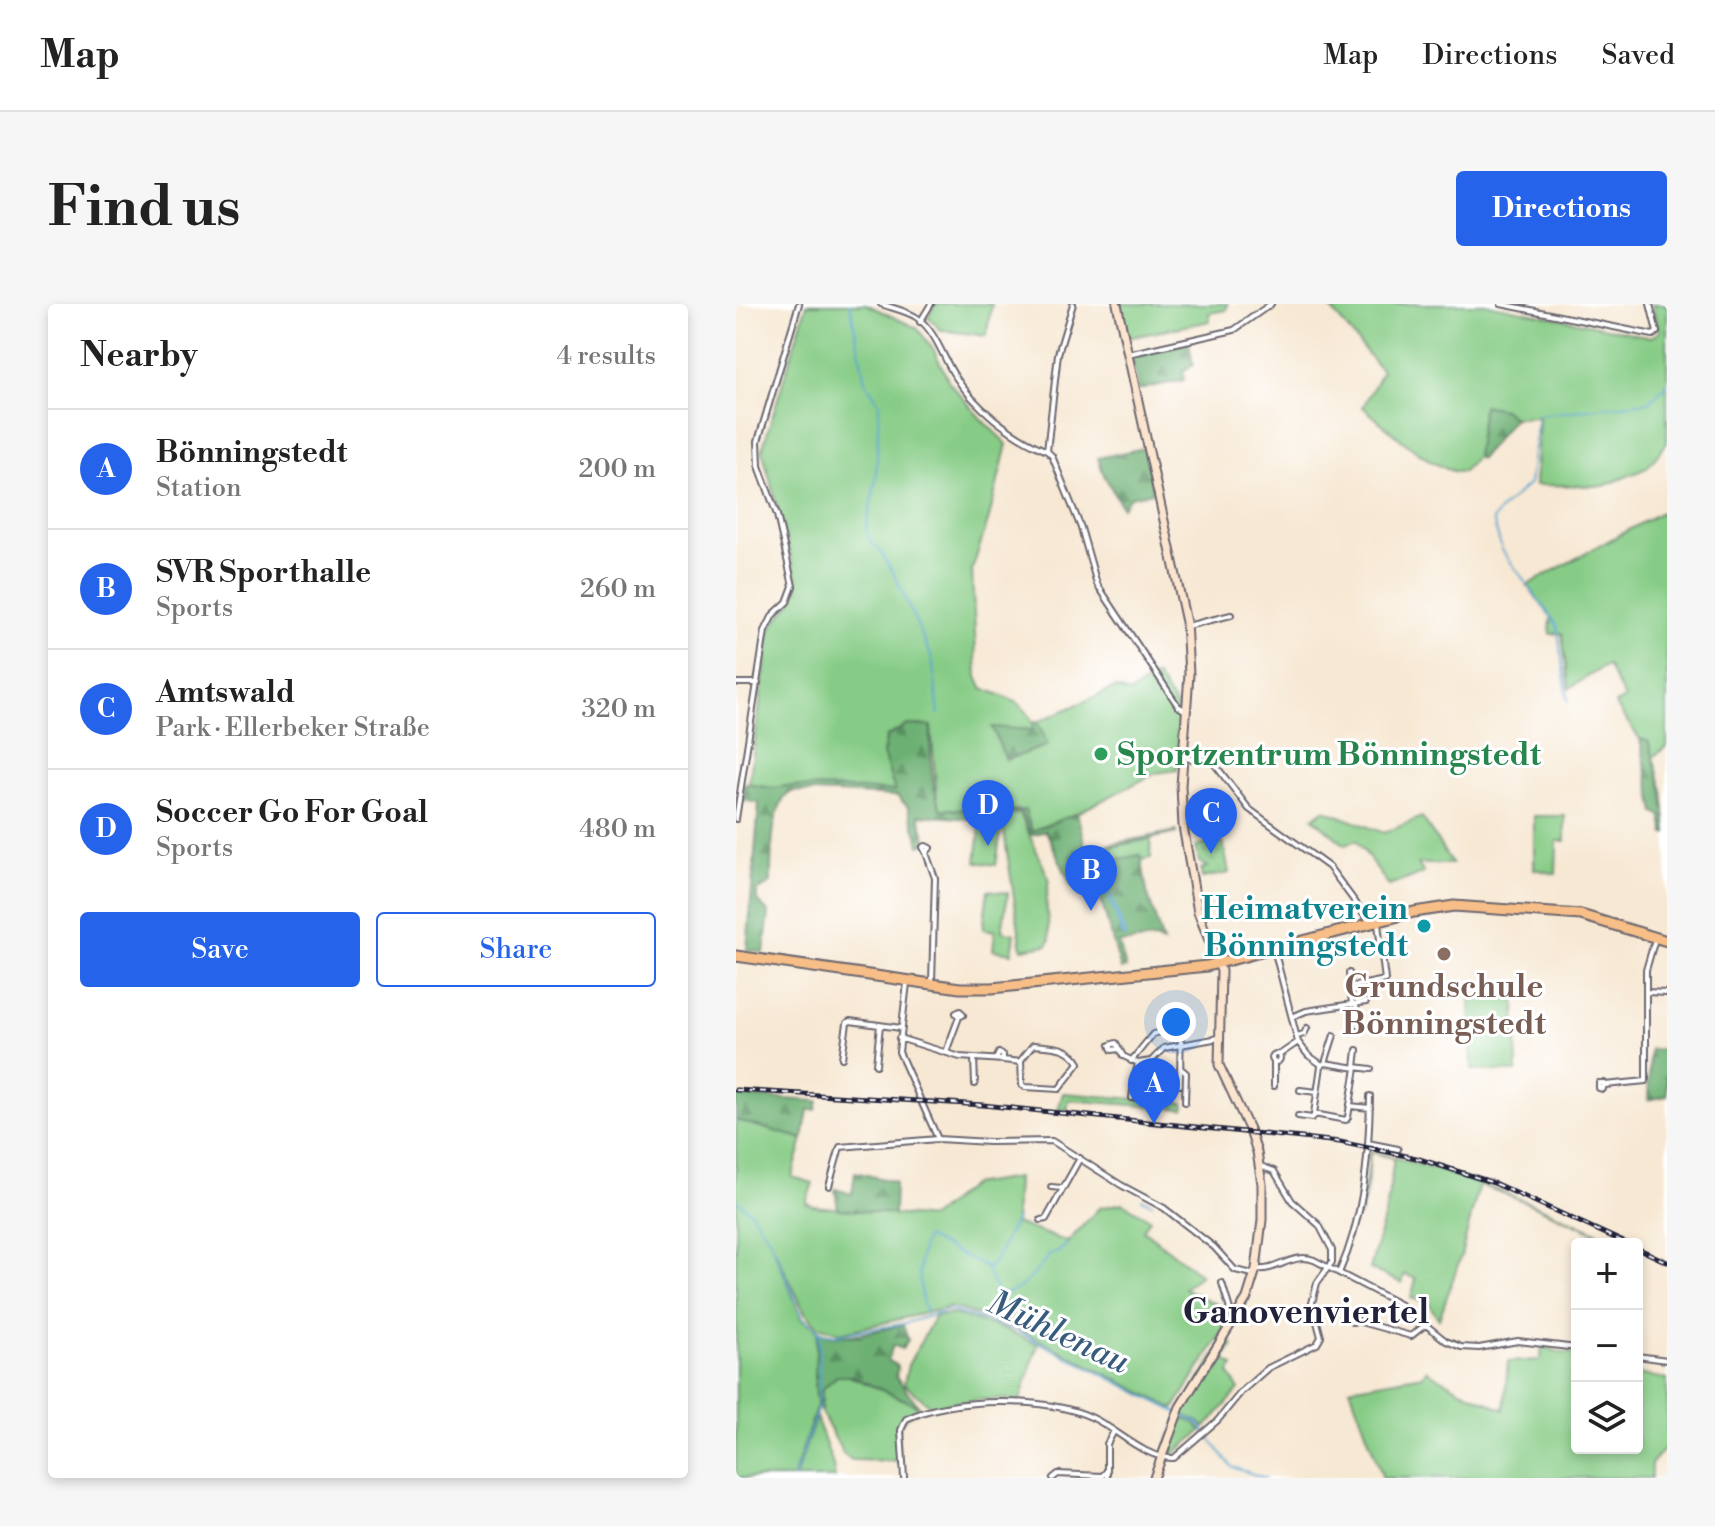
<!DOCTYPE html>
<html lang="en">
<head>
<meta charset="utf-8">
<style>
	:root { --surface:#fff; --page:#f6f6f6; --text:#222; --muted:#767676; --line:#e0e0e0; --accent:#2563eb }
	body { margin:0; font-family:"Libre Bodoni",serif; background:var(--page); color:var(--text) }
	.controls { position:absolute; right:24px; bottom:24px; display:grid; overflow:hidden; border-radius:8px; box-shadow:0 4px 12px #0003 }
	.controls button { width:72px; height:72px; display:grid; place-items:center; padding:0; border:0; border-bottom:2px solid var(--line); background:var(--surface); color:var(--text); font:40px sans-serif }
	.you { position:absolute; left:440px; top:718px; width:28px; height:28px; margin:-20px; border:6px solid #fff; border-radius:50%; background:#1a73e8; box-shadow:0 0 0 12px #1a73e833 }
	.badge { display:grid; place-items:center; width:52px; height:52px; border-radius:50%; background:var(--accent); color:#fff; font-size:26px; font-weight:700 }
	.pin { position:absolute; translate:-50% -66px; filter:drop-shadow(0 2px 4px #0008) }
	.pin::after { content:''; position:absolute; top:42px; width:28px; height:24px; background:inherit; clip-path:polygon(0 0,100% 0,50% 100%) }
	.list { margin:0; padding:0; list-style:none }
	h2 { display:flex; justify-content:space-between; align-items:center; height:104px; margin:0; padding:0 32px; font-size:34px }
	h2 small { font-size:26px; font-weight:400; color:var(--muted) }
	.list li { display:grid; grid-template-columns:52px 1fr auto; gap:24px; align-items:center; box-sizing:border-box; height:120px; padding:0 32px; border-top:2px solid var(--line) }
	.list b { display:block; font-size:30px; white-space:nowrap }
	.list p { margin:0; font-size:26px; white-space:nowrap; color:var(--muted) }
	.list em { font-size:26px; font-style:normal; color:var(--muted) }
	.actions { display:flex; gap:16px; padding:24px 32px }
	.actions a { flex:1; padding:18px 0; border:2px solid var(--accent); border-radius:8px; text-align:center; font-size:28px; color:var(--accent) }
	.actions .main { background:var(--accent); color:#fff }
	.icon { flex:none; width:44px; height:44px; fill:none; stroke:currentColor; stroke-width:2; stroke-linecap:round; stroke-linejoin:round }
	.map { position:relative; flex:none; width:931px; height:1174px; overflow:hidden; border-radius:8px }
	header { display:flex; align-items:center; gap:48px; box-sizing:border-box; height:112px; padding:0 40px; background:var(--surface); border-bottom:2px solid var(--line) }
	header strong { font-size:38px }
	nav { display:flex; gap:44px; margin-inline-start:auto; font-size:28px }
	.intro { display:flex; align-items:center; justify-content:space-between; box-sizing:border-box; height:192px; padding:0 48px }
	h1 { margin:0; font-size:56px }
	.button { padding:20px 36px; border-radius:8px; background:var(--accent); color:#fff; font-size:28px; font-weight:700 }
	main { display:flex; gap:48px; padding:0 48px }
	aside { flex:1; background:var(--surface); border-radius:8px; box-shadow:0 4px 12px #0003 }
	.map>svg:first-child { display:block }
	.green { fill:#87cc86; stroke:#547760; stroke-width:2 }
	.forest { fill:url(#forest-firs); stroke:#486957; stroke-width:2 }
	.park { fill:url(#park-dots); stroke:#547760; stroke-width:2 }
	.lines { fill:none; stroke-linecap:round; stroke-linejoin:round }
	.stream { stroke:#54a3ce; stroke-width:2 }
	.canal { stroke:#54a3ce; stroke-width:4 }
	.minor-casing { stroke:#6d6770; stroke-width:8 }
	.secondary-casing { stroke:#6d6770; stroke-width:11 }
	.primary-casing { stroke:#6d6770; stroke-width:13 }
	.minor { stroke:#fff; stroke-width:4 }
	.secondary { stroke:#fce5cf; stroke-width:7 }
	.primary { stroke:#f7be87; stroke-width:9 }
	.rail-casing { stroke:#22223b; stroke-width:5 }
	.rail { stroke:#fff; stroke-width:2; stroke-dasharray:6; stroke-linecap:butt }
	.leisure-dot { fill:#2e9e5b; stroke:#fff; stroke-width:3 }
	.culture-dot { fill:#0f9aa8; stroke:#fff; stroke-width:3 }
	.education-dot { fill:#8d6e63; stroke:#fff; stroke-width:3 }
	.labels { text-anchor:middle; stroke-width:6; stroke-linejoin:round; paint-order:stroke }
	.leisure-label { font-size:32px; font-weight:bold; fill:#27864d; stroke:#fff; text-anchor:start }
	.culture-label { font-size:32px; font-weight:bold; fill:#0d838f; stroke:#fff; text-anchor:end }
	.education-label { font-size:32px; font-weight:bold; fill:#785e54; stroke:#fff }
	.neighbourhood-label { font-size:34px; font-weight:bold; fill:#22223b; stroke:#fff }
	.water-label { font-size:34px; font-style:italic; fill:#385c7d; stroke:#fff }
</style>
</head>
<body>
<header>
<strong>Map</strong>
<nav><a>Map</a><a>Directions</a><a>Saved</a></nav>
</header>
<div class="intro"><h1>Find us</h1><a class="button">Directions</a></div>
<main>
<aside>
<h2>Nearby<small>4 results</small></h2>
<ul class="list">
<li><span class="badge">A</span><div><b>Bönningstedt</b><p>Station</p></div><em>200 m</em></li>
<li><span class="badge">B</span><div><b>SVR Sporthalle</b><p>Sports</p></div><em>260 m</em></li>
<li><span class="badge">C</span><div><b>Amtswald</b><p>Park · Ellerbeker Straße</p></div><em>320 m</em></li>
<li><span class="badge">D</span><div><b>Soccer Go For Goal</b><p>Sports</p></div><em>480 m</em></li>
</ul>
<div class="actions"><a class="main">Save</a><a>Share</a></div>
</aside>
<div class="map">
<svg width="931" height="1174" viewBox="0 0 931 1174">
	<defs>
		<pattern id="forest-firs" width="22" height="20" patternUnits="userSpaceOnUse" patternTransform="scale(2)"><rect width="22" height="20" fill="#6db073"/><path d="M5 1l3.5 6h-7zM16 11l3.5 6h-7z" fill="#598f60"/></pattern>
		<pattern id="park-dots" width="8" height="8" patternUnits="userSpaceOnUse" patternTransform="scale(2)"><rect width="8" height="8" fill="#87cc86"/><path d="M2 2h.1M6 6h.1" fill="none" stroke="#74af75" stroke-width="1.8" stroke-linecap="round"/></pattern>
	</defs>
	<rect width="100%" height="100%" fill="#fff"/>
	<filter id="ink" filterUnits="userSpaceOnUse"><feTurbulence type="fractalNoise" baseFrequency=".0125" numOctaves="2"/><feDisplacementMap in="SourceGraphic" scale="16" xChannelSelector="R" yChannelSelector="G"/><feConvolveMatrix kernelMatrix="1 2 1 2 8 2 1 2 1" color-interpolation-filters="sRGB"/></filter>
	<filter id="wash" filterUnits="userSpaceOnUse"><feTurbulence type="fractalNoise" baseFrequency=".006" numOctaves="4" result="noise"/><feDisplacementMap in="SourceGraphic" scale="32" xChannelSelector="R" yChannelSelector="G"/><feGaussianBlur stdDeviation="1.8" result="paint"/><feColorMatrix in="noise" values="0 0 0 0 0 0 0 0 0 0 0 0 0 0 0 0 0 1.4 0 .05"/><feComposite in="paint" operator="in"/></filter>
	<g filter="url(#wash)">
		<rect width="100%" height="100%" fill="#f7e8d3"/>
		<path class="green" d="M71 0H130L181 24 198 46 213 78 246 116 271 140 253 214 236 266 241 373 246 384C269 393 295 399 298 426L270 456 312 441 301 418 379 384 394 389 420 372 445 409 441 466 420 469 341 509 296 527 288 506 205 505 201 496 195 422 171 421 150 433 147 450 160 487 50 482 37 485 13 480 34 326C42 310 57 302 63 283L26 146Z
			M199 0H256L250 32 205 26 192 13Z
			M384 0H492L490 6 473 9 474 17 391 34Z
			M591 0H752L915 33 923 28 916 0H931V139L911 164 868 182 799 181 803 113 778 114 767 105 747 102 740 153 727 168C699 170 649 122 627 103L646 67Z
			M931 205V443L917 453 912 437 904 435 879 400 889 395 871 361 833 384 826 329 814 330 815 313 791 281Z
			M588 506 648 529 686 513 716 560H682L688 569 653 582 620 536 609 541 577 514Z
			M265 509 284 510 313 575 310 596 314 636 311 641 286 645Z
			M798 512H829V537H821L820 570 798 565Z
			M244 524 265 526 260 561 240 558Z
			M415 535V554L405 556 404 551 372 557 366 545Z
			M252 586 272 589 266 627 279 630 276 649 257 646 259 627 247 625Z
			M734 690 779 695 781 768 736 766Z
			M327 789 448 799 449 803 448 805 333 796 331 806H322Z
			M0 816 67 835 56 873 77 879 70 899 78 902 195 914 235 881 281 874 279 919 332 938 363 904 387 899 414 915 407 926 465 971 448 984 492 1006 495 1014 438 1105 274 1021 215 1003 104 1029 81 1022 69 1009 35 938 66 1014 82 1026 81 1101 57 1174H0Z
			M633 847C724 869 800 899 885 940L776 892 743 881 725 952 703 1015 692 999 675 994 680 975 669 970 666 979 634 965 651 903 658 854 634 848C633 869 631 894 623 913L632 866Z
			M218 1010 268 1025 302 1040 284 1097C254 1093 226 1096 197 1104L168 1080 172 1061 199 1012Z
			M491 1032 497 1041 488 1055 498 1062 493 1069 503 1086 469 1124 463 1118 444 1109Z
			M806 1042 825 1049 841 1050V1144H901V1070L931 1075V1142L915 1160V1174H647L614 1084 687 1071 690 1066 725 1086 768 1106 772 1058 805 1056Z
			M101 1072H113L183 1102 181 1108C157 1116 161 1136 164 1157L116 1156 108 1151 85 1108 86 1085Z
			M442 1112 459 1119 466 1127 434 1153 428 1149Z
			M80 1113 97 1161 99 1174H59Z"/>
		<path class="forest" d="M453 39 457 61 447 67 448 76 402 86 395 51Z
			M747 101 767 105 778 114 744 155 740 153Z
			M408 144 417 188 394 193 386 203 368 171 362 154Z
			M297 418H301L312 441 270 456 256 423 297 426Z
			M171 421 195 422C194 447 194 483 205 505L283 508 289 506 296 527 341 509 350 545 441 527V529L366 545 372 557 405 551 411 588 427 639 419 635 383 639 390 664 385 665 359 576 335 581 310 527 295 531 286 510 265 509 267 522 250 521 249 516 183 511 191 539 184 541 172 503 161 492 58 487C34 494 35 556 35 579L21 587V596L33 609 28 649 11 646 23 499 6 496 8 480 37 484 50 482 159 487 147 450 151 433Z
			M904 435 912 437 914 442 927 487 931 530H929L925 511 919 508Z
			M914 745 931 746V792L912 796Z
			M0 792 81 797H82L80 806H72L67 835 0 816Z
			M119 868 159 878 158 910 102 905 99 885 116 890Z
			M167 1021 172 1036 166 1045 157 1041 152 1056 162 1062 160 1073 183 1102 114 1072H101L86 1085 85 1108C75 1090 80 1047 82 1026 99 1040 145 1025 167 1021Z"/>
		<path class="park" d="M487 538 493 569 466 574 465 565 471 563 463 558 460 542Z"/>
		<g class="lines">
			<path class="stream" d="M114 0 129 77 143 99 140 174 130 225 135 239 142 244 158 270 196 354 203 410
				M832 397 821 321 766 246 757 216 764 206 793 180 802 111 912 98 931 81
				M406 895 416 900
				M0 896 14 907 35 937 67 1014 86 1029 99 1031 166 1020 214 1006 277 1025 462 1119 496 1163 529 1174
				M252 964 259 957 280 914
				M190 1010C182 984 180 959 190 933L251 964C252 974 259 979 261 989 284 994 301 965 315 950L321 949 331 940
				M58 1174 83 1101V1028"/>
			<path class="canal" d="M365 568 388 631"/>
		</g>
	</g>
	<g filter="url(#ink)">
		<g class="lines">
			<defs>
				<path id="minor" d="M145 0C156 4 171 7 180 13 199 26 206 51 217 69 238 103 275 132 311 147
					M337 0 322 50 311 147 316 152 345 224 361 280 442 402 450 407
					M765 0 917 31 921 28 914 0
					M184 18 195 0
					M392 50 498 26 535 0
					M451 322 495 311
					M0 379H22
					M447 454 477 458 513 505 593 563 634 618
					M0 515 29 327 37 311 51 298 57 282 41 211 23 162 22 137 63 0
					M190 549 187 543 190 542 194 544 190 549 199 574 196 678
					M538 645 562 738 572 751 586 761
					M613 669 616 701
					M171 679 163 748 202 835
					M614 683 649 676 642 620
					M910 688 930 689
					M620 700 622 721
					M224 707 227 711 223 713 220 709Z
					M556 713 570 707 630 698
					M561 732 568 730 571 724
					M163 734 224 753 267 756V751L263 749 260 755
					M297 741C316 743 332 741 343 759L323 785 289 783 286 781 285 756Z
					M382 745 376 746 374 741 380 739 387 752 402 759 415 757 428 744 483 734
					M621 746 619 763 635 765
					M210 748 223 713
					M536 754a4 4 0 1 1 8 0a4 4 0 1 1-8 0Z
					M543 751 562 738
					M106 754 111 719 114 717 165 724
					M238 754 239 780
					M267 756 285 758
					M395 757 417 730 444 723
					M538 757V782
					M402 759 398 778 444 781 445 708 437 705
					M589 759 620 764 612 813 610 816 578 810 585 762Z
					M589 759 598 731
					M140 761 144 721
					M444 764 450 769 449 798
					M863 779H868L867 785 863 784Z
					M869 781 910 777V666L919 635
					M564 786 581 788
					M396 794 398 778
					M614 802 634 804
					M562 812 576 814 579 811
					M632 839 662 845
					M93 882 104 843 202 835 253 838 316 837 385 881 428 904 478 943 499 966 517 970
					M315 883 326 884
					M305 916 310 915 344 854
					M520 965C541 968 556 948 578 956L665 1001 710 1037 725 1043 743 1044 782 1037 841 1044
					M603 969C628 913 633 853 634 792
					M486 979 495 1009 500 1013
					M621 1017 616 1018 615 1013 619 1012 621 1017 675 1032 689 1021
					M901 1052 931 1056
					M168 1174 165 1126 170 1115C215 1093 312 1092 357 1114 382 1126 409 1155 438 1154L482 1116 506 1087 532 1064 581 1040 585 1033 576 999 581 979 596 958V946L583 921 556 897 538 867 524 862
					M317 1174 322 1170 366 1172 371 1167
					M371 1174V1140L378 1127"/>
				<path id="secondary" d="M381 0 450 318 453 370 445 482 447 522 462 608 485 667 483 761 514 827 521 848 526 880V916L520 965 511 994 444 1103 418 1174"/>
				<path id="primary" d="M0 652 224 684H256L471 662 678 608 718 602 845 611 931 637"/>
			</defs>
			<use href="#minor" class="minor-casing"/>
			<use href="#secondary" class="secondary-casing"/>
			<use href="#primary" class="primary-casing"/>
			<use href="#minor" class="minor"/>
			<use href="#secondary" class="secondary"/>
			<use href="#primary" class="primary"/>
			<defs>
				<path id="rail" d="M0 786 247 801 604 838 680 854 758 879 892 940
					M901 944 931 958"/>
			</defs>
			<use href="#rail" class="rail-casing"/>
			<use href="#rail" class="rail"/>
		</g>
	</g>
	<circle class="leisure-dot" cx="365" cy="450" r="8"/>
	<circle class="culture-dot" cx="688" cy="622" r="8"/>
	<circle class="education-dot" cx="708" cy="650" r="8"/>
	<g class="labels">
		<g class="leisure-label">
			<text x="381" y="461">Sportzentrum Bönningstedt</text>
		</g>
		<g class="culture-label">
			<text x="672" y="615">Heimatverein<tspan x="672" dy="37">Bönningstedt</tspan></text>
		</g>
		<g class="education-label">
			<text x="708" y="693">Grundschule<tspan x="708" dy="37">Bönningstedt</tspan></text>
		</g>
		<g class="neighbourhood-label">
			<text x="570" y="1019">Ganovenviertel</text>
		</g>
		<g class="water-label">
			<text transform="translate(323 1027) rotate(25)" y="12">Mühlenau</text>
		</g>
	</g>
</svg>
<div class="controls">
<button>+</button>
<button>−</button>
<button><svg class="icon" aria-label="layers" viewBox="0 0 24 24"><path d="M12 4l9 5-9 5-9-5zM3 14l9 5 9-5"/></svg></button>
</div>
<div class="you"></div>
<div class="pin badge" style="left:418px;top:820px">A</div>
<div class="pin badge" style="left:355px;top:607px">B</div>
<div class="pin badge" style="left:475px;top:550px">C</div>
<div class="pin badge" style="left:252px;top:542px">D</div>
</div>
</main>
</body>
</html>
